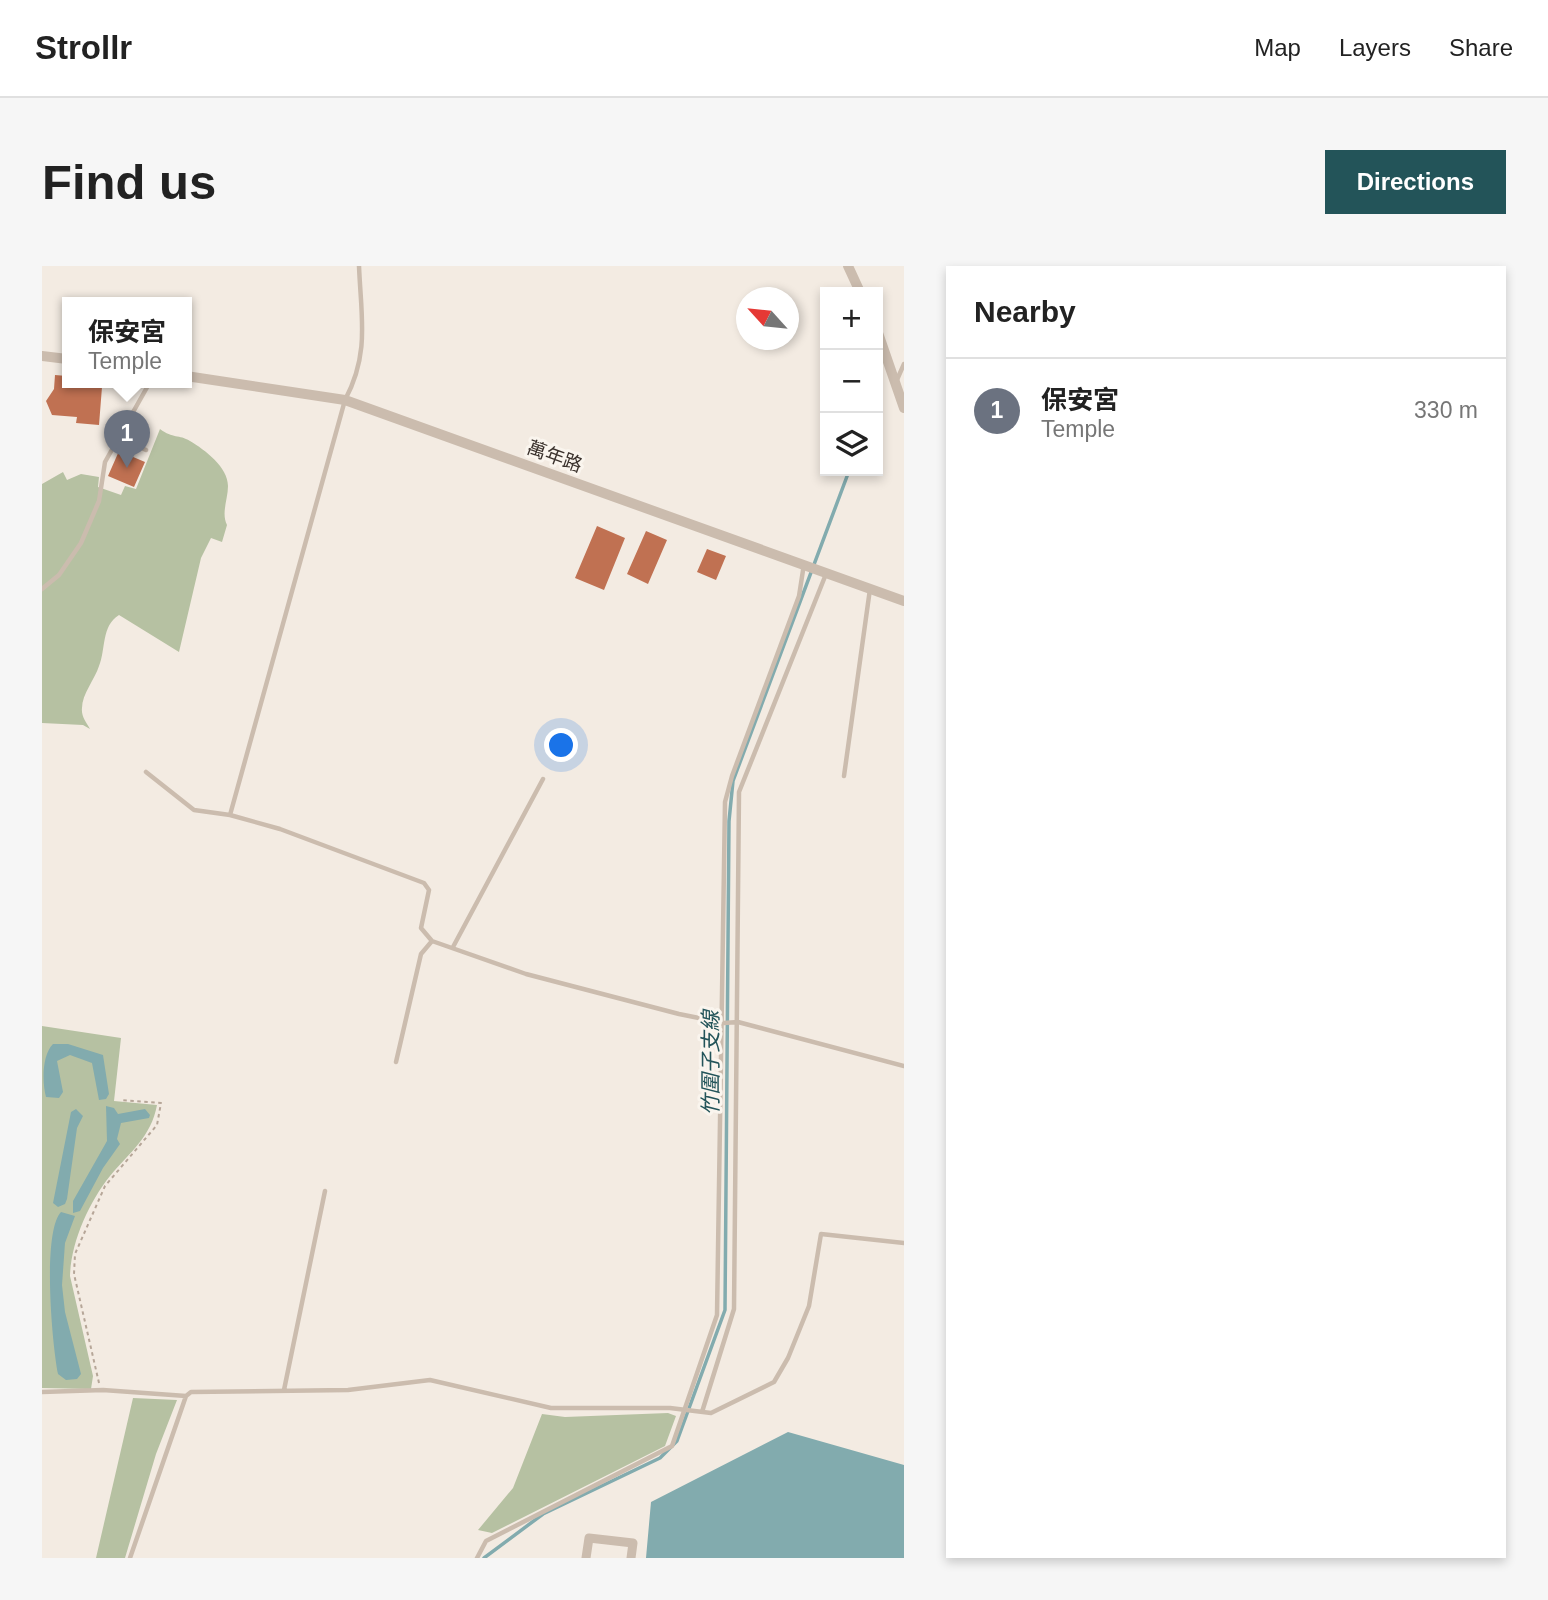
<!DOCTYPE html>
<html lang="en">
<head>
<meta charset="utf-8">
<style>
	:root { --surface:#fff; --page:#f6f6f6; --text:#222; --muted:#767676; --line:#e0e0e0; --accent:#235459 }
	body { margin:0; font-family:Arial,"Noto Sans TC",sans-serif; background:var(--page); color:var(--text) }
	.controls { position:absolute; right:21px; top:21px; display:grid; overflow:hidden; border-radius:0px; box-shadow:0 4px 10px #0003 }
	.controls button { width:63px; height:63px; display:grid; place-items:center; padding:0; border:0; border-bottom:2px solid var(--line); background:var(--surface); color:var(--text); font:35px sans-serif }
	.compass { position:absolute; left:694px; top:21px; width:63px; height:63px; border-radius:50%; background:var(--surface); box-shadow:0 4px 10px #0003; rotate:297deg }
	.you { position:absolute; left:520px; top:480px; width:24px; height:24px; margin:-18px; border:5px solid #fff; border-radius:50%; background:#1a73e8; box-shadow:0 0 0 10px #1a73e833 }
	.badge { display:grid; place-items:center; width:46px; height:46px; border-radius:50%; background:var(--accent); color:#fff; font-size:23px; font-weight:700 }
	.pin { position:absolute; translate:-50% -58px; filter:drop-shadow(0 2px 4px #0008) }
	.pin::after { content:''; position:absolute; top:37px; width:24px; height:21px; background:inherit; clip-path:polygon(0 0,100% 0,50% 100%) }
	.popup { position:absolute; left:20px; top:31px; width:130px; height:91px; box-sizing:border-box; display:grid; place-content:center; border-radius:0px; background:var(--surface); filter:drop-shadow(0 2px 5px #0005); font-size:23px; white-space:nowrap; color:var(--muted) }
	.popup b { font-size:26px; color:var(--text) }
	.popup::after { content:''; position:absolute; left:50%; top:100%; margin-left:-14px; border:14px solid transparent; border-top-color:var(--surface) }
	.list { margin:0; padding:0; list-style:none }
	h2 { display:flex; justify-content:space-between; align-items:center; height:91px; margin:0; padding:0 28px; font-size:30px }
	h2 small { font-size:23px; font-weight:400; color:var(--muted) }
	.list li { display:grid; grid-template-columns:46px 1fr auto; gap:21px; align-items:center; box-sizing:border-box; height:105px; padding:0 28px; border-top:2px solid var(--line) }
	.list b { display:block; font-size:26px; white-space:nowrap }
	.list p { margin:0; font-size:23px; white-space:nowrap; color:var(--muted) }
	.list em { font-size:23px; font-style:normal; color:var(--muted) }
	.icon { flex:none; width:38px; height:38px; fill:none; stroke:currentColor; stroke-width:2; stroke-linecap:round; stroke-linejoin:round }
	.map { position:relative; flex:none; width:862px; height:1292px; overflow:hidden; border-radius:0px }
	header { display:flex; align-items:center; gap:42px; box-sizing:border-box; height:98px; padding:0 35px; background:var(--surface); border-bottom:2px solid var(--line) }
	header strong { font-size:33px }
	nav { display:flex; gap:38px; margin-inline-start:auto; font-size:24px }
	.intro { display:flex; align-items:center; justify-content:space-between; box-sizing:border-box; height:168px; padding:0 42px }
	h1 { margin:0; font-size:49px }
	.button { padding:18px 32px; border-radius:0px; background:var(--accent); color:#fff; font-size:24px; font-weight:700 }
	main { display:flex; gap:42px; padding:0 42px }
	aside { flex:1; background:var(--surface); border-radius:0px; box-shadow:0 4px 10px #0003 }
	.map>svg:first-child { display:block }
	.green { fill:#b6c1a2 }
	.water { fill:#82abae }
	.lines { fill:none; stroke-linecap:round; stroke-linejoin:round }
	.stream { stroke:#82abae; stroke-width:3.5 }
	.building { fill:#c07152 }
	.path { stroke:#b6a698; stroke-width:2; stroke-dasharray:3.5 3.5; stroke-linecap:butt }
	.service { stroke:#cbbcae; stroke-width:4.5 }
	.minor { stroke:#cbbcae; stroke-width:9 }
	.tertiary { stroke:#cbbcae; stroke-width:10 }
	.labels { text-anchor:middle; stroke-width:6; stroke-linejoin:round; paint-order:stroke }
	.street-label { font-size:19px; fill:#3a312c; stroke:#faf5ee }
	.water-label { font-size:21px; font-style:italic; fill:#235459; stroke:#faf5ee }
</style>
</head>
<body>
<header>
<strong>Strollr</strong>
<nav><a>Map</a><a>Layers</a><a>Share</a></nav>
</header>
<div class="intro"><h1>Find us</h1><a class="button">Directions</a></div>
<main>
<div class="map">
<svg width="862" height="1292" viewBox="0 0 862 1292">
	<rect width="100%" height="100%" fill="#f3ebe2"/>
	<path class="green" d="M118 163C131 173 137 168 148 175 163 184 186 201 186 220 186 233 179 247 185 259L180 276 169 272 159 292 137 386 77 349C59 360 64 384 57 400 53 413 40 428 40 442 39 450 44 456 48 463L41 459 0 457V218L21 206 25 214 39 208 57 211 56 221 79 229 83 220 94 223Z
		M0 760 79 772 72 835 115 839C109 871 88 886 68 910 47 936 29 976 28 1010L51 1110 49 1123 0 1122Z
		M91 1132 135 1134 114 1188 83 1292H54Z
		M626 1147 634 1150 623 1180 450 1267 436 1264 471 1222 500 1148 523 1151Z"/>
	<path class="water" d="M11 778H26L61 789 67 828 64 833 57 834 50 797 28 789 15 795 21 826 17 832 4 831C0 816 0 789 11 778Z
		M64 840 72 842 76 848 103 843 108 849 107 852 79 857 75 873 78 878 61 902 38 945 31 947V935L65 875Z
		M34 843 41 850 35 862 25 933 23 938 16 941 11 937 29 846Z
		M19 946 33 950 23 977 20 1019 23 1046 39 1108 35 1113 24 1114 16 1108C10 1078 0 966 19 946Z
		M746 1166 862 1199V1292H604L609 1236Z"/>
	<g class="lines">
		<path class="stream" d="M836 127 839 116
			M442 1292 501 1248 618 1192 635 1175 683 1044 687 555 691 515 807 205"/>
	</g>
	<path class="building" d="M13 109 25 110V116L30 117 60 121 57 159 34 157 35 151 10 149 4 135 12 123Z
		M77 185 103 196 92 221 66 210Z
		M555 260 583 272 562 324 533 312Z
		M604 265 625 274 606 318 585 308Z
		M665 283 684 290 674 314 655 306Z"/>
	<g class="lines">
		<path class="path" d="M57 1117 32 1008 33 988 63 920 115 859 119 837 79 834"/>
		<path class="service" d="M854 116 862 98
			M77 171 104 184
			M0 323 17 309 39 277 57 235 63 196 108 116
			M104 506 152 544 188 549 238 563 382 617 387 624 379 662 390 675 484 708 637 748 682 757 696 756 862 800
			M802 510 828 323
			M188 549 303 134C328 87 319 51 317 0
			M411 681 501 513
			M354 796 379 688 390 675
			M242 1124 283 925
			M0 1126 61 1124 144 1130
			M660 1146 692 1043 697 526 784 308
			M88 1292 144 1130 149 1126 306 1124 388 1114 509 1142H628L669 1147 732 1116 746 1092 767 1040 779 968 862 977
			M435 1292 444 1275 630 1180 675 1049 683 536 690 510 757 330 762 298"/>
		<path class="minor" d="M544 1292 547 1272 591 1277 589 1292"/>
		<path class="tertiary" d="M806 0 818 26
			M836 67 862 142
			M0 90 25 93
			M144 110 303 134 862 335"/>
	</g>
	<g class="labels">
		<g class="street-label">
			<text transform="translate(513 190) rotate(20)" y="7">萬年路</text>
		</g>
		<g class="water-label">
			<text transform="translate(669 797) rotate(-90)" y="7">竹圍子支線</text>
		</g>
	</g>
</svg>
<div class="controls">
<button>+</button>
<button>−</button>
<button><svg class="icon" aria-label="layers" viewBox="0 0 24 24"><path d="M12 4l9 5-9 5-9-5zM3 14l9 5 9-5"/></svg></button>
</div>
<svg class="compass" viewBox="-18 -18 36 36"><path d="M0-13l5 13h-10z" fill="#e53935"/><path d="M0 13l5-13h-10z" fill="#767676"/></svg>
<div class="you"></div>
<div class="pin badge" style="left:85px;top:202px;background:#6b7280">1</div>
<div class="popup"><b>保安宮</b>Temple</div>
</div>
<aside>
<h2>Nearby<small></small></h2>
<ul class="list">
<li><span class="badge" style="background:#6b7280">1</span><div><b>保安宮</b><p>Temple</p></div><em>330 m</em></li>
</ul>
</aside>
</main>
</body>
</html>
